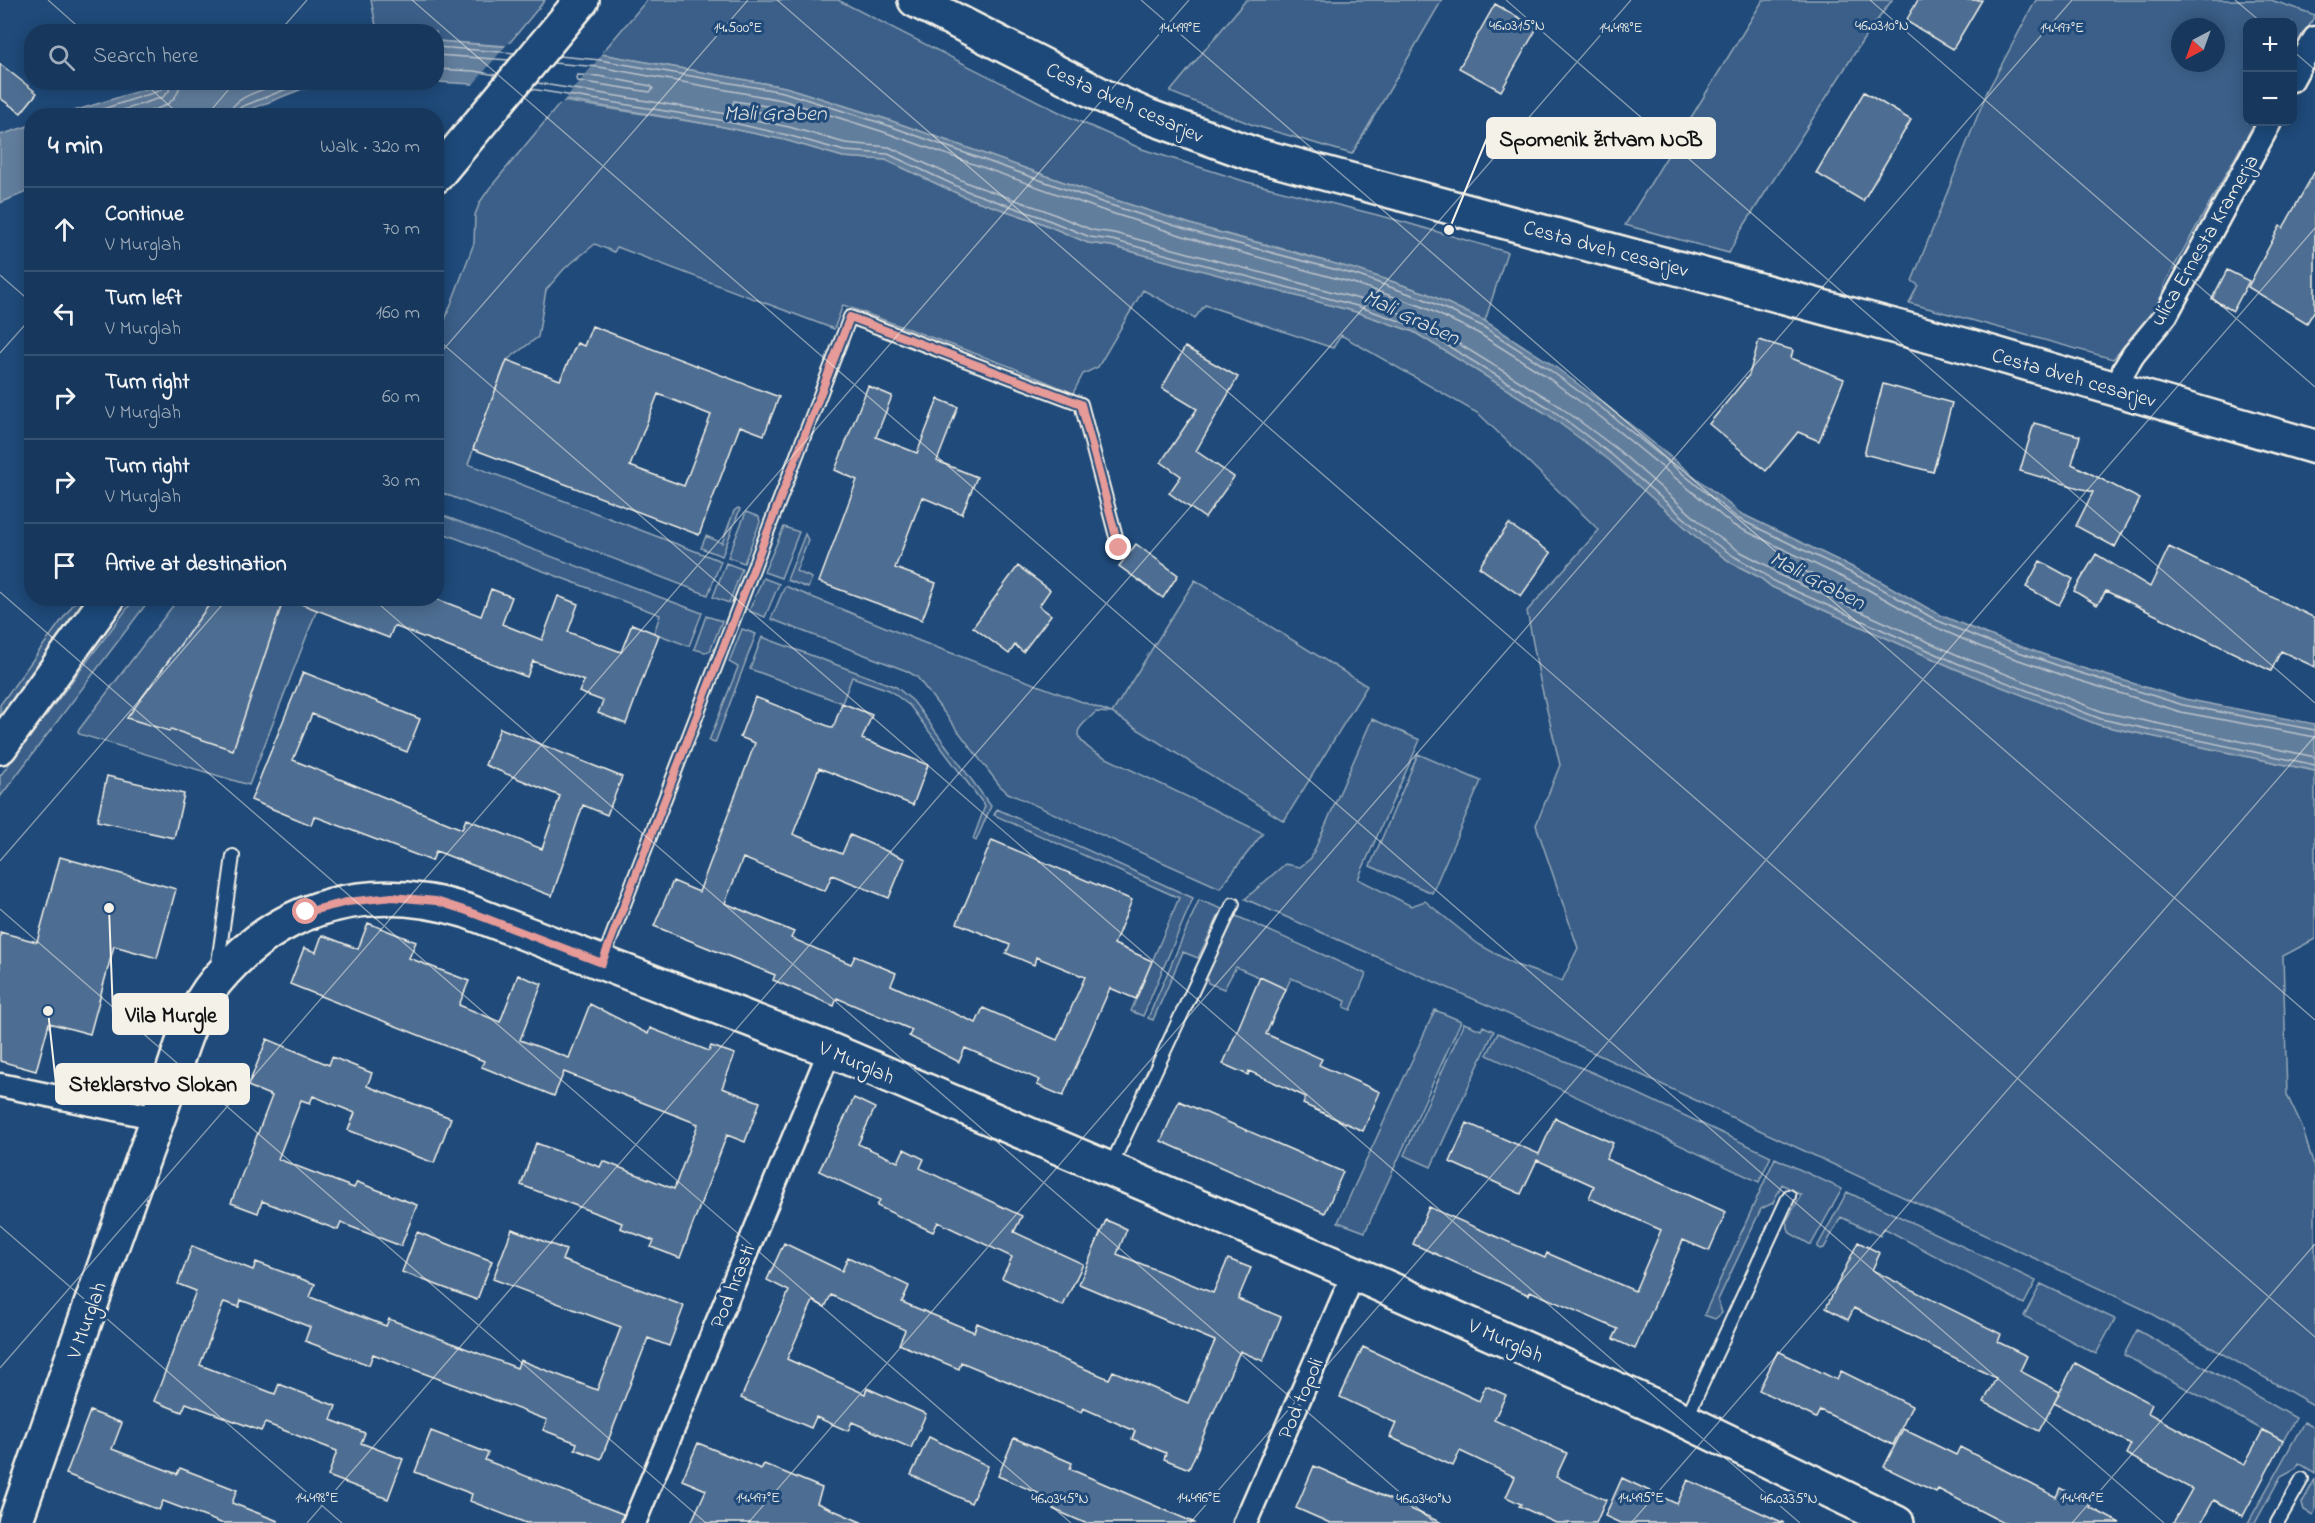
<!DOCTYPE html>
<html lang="en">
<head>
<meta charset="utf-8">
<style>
	:root { --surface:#17385c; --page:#244365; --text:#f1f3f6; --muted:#9eacbb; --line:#365272 }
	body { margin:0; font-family:"Indie Flower",sans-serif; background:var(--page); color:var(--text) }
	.controls { position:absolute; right:18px; top:18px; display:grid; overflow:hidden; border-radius:12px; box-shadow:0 3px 15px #0003 }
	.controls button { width:54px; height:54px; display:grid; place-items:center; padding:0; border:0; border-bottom:2px solid var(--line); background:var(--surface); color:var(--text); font:30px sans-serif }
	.compass { position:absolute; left:2171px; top:18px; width:54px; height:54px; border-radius:50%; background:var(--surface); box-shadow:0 3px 15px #0003; rotate:221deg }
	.stop { position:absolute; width:18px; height:18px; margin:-14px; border:4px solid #e69b98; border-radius:50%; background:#fff }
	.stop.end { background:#e69b98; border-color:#fff; box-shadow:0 2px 6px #0008 }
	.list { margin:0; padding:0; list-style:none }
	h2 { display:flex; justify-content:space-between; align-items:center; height:78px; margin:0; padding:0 24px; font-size:26px }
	h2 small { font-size:20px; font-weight:400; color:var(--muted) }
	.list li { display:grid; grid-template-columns:39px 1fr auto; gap:18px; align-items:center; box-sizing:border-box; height:84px; padding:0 24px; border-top:2px solid var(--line) }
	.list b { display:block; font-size:22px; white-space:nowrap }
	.list p { margin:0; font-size:20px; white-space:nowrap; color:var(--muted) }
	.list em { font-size:20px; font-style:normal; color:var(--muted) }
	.icon { flex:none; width:33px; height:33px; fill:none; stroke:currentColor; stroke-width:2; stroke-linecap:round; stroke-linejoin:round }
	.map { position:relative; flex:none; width:2315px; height:1523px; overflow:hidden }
	.search { position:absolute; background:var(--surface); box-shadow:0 3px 15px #0003; left:24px; top:24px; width:420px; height:66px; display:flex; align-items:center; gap:15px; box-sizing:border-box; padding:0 21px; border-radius:24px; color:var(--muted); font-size:22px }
	.panel { position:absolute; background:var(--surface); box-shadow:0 3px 15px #0003; left:24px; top:108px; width:420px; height:498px; border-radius:24px }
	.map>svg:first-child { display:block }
	.green { fill:#3a5f88; stroke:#97a8b8; stroke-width:1.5; fill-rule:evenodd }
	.water { fill:#627e9d; stroke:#9cacbb; stroke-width:1.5 }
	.pier { fill:#1f4a7a }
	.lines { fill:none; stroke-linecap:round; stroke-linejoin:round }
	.shore { stroke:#bac3ca; stroke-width:1.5 }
	.building { fill:#4d6e92; stroke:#f4f1e8; stroke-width:1.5; fill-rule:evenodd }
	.lane-casing { stroke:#f4f1e8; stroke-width:16 }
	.street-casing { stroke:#f4f1e8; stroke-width:27 }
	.secondary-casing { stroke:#f4f1e8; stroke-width:38 }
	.primary-casing { stroke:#f4f1e8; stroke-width:38 }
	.lane { stroke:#1f4a7a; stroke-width:12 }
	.street { stroke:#1f4a7a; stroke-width:22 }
	.secondary { stroke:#1f4a7a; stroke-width:33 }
	.primary { stroke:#1f4a7a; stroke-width:33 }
	.route { stroke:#e69b98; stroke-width:8 }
	.ticks { fill:none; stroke:#f4f1e8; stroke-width:1.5; stroke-opacity:0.45 }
	.labels { text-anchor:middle; stroke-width:6; stroke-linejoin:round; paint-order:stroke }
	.street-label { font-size:21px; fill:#f4f1e8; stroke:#1f4a7a }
	.water-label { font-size:22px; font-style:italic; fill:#dee0dd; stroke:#1f4a7a }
	.ticks-label { font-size:15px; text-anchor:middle; fill:#f4f1e8; stroke:#1f4a7a; stroke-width:6; stroke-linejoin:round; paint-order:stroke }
	.leader { fill:none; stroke:#f4f1e8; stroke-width:2 }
	.callout-dot { fill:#f4f1e8; stroke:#1f4a7a; stroke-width:2 }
	.callout { fill:#f4f1e8; stroke:#f4f1e8; stroke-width:2 }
	.callout-label { font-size:22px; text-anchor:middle; font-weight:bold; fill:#111 }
</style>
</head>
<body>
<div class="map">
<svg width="2315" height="1523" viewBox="0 0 2315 1523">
	<rect width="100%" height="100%" fill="#1f4a7a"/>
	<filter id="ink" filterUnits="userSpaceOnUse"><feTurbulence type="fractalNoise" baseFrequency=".0167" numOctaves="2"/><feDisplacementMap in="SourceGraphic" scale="12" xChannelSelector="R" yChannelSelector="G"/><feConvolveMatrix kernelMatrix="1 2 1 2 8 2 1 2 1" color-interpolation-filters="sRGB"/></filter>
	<g filter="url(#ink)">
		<path class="green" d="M371 0H545L507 46 437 41 436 32 377 31Z
			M647 0H838L1065 115 1142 149 1247 182 1393 219 1507 252 1485 321 1426 293 1388 280 1288 250 1203 228 1106 197 886 119 785 87 601 54Z
			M1246 0H1442L1352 154 1253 125 1170 92Z
			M1763 0H1892L1865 37 1740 232 1729 253 1625 225Z
			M2036 0H2271L2315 15 2293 56 2292 22H2248V122H2255L2165 283 2158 310 2113 359 1909 303 1918 285 1912 281 1987 92ZM2180 27H2216V63H2180Z
			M562 101 719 126 785 140 843 157 886 160 965 197 1039 222 1088 243 1111 246 1356 312 1414 332 1547 414 1609 459 1702 542 1732 563 1759 577 1772 587 1956 669 2099 725 2315 771V939L2283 956 2287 1095 2302 1127 2315 1169V1406L2141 1308 1558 1036 1245 899 1285 864 1300 867 1311 858 1372 719 1420 740 1358 879 1411 906 1425 901 1478 944 1516 965 1562 981 1578 948 1536 825 1560 765 1540 680 1527 611 1599 530 1479 414 1341 335 1333 348 1205 305 1195 318 1143 290 1098 367 1083 374 1073 393 1009 366 843 305 834 329 617 247 614 252 595 244 564 269 546 290 538 337 507 360 468 464 721 561 708 595 437 491 436 344 474 243 475 215 480 202 489 189Z
			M738 508 740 509 722 556 701 548 706 536 722 543 734 511Z
			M746 512 759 517 760 522 744 563 728 557Z
			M436 513 702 613 689 646 654 633 660 615 437 531Z
			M784 527 799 532 781 578 764 572Z
			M805 534 808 540 796 571 812 578 808 588 787 580Z
			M726 563 742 569 729 603 713 597Z
			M763 578 779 584 765 617 749 611Z
			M1195 580 1367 686 1284 821 1112 713 1096 712C1075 731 1070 734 1094 752L1263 833 1220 888 1008 793 1000 786 917 677 907 671 771 619 785 586 922 642 1112 713Z
			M135 598 150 599 0 797V776Z
			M77 599H88L0 719V705Z
			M178 599H321L249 785 79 734 78 731Z
			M706 616 722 621 710 651 705 652 694 649Z
			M742 629 756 634 715 743 709 741 738 667 729 662Z
			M762 637 896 687 913 701 991 806 976 841 973 839 985 806 910 706 889 690 852 677 842 703 750 669Z
			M1418 754 1481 781 1432 893 1370 866Z
			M997 809 1193 898 1143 1016 1131 1011 1179 898 994 815Z
			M1199 900 1222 909 1198 958 1183 952 1153 1020 1148 1018Z
			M1234 915 1366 974 1351 1010 1344 1007 1346 1001 1291 978 1286 989 1236 967 1224 989 1208 983 1206 975Z
			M1435 1010 1461 1021 1365 1232 1338 1222Z
			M1464 1023 1481 1030 1483 1026 1494 1031 1431 1167 1404 1155Z
			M1498 1033 1596 1074 1771 1156 1759 1182 1487 1055Z
			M1775 1158 1842 1189 1811 1245 1790 1233 1786 1222 1801 1195 1782 1184 1773 1203 1761 1209 1718 1300 1722 1313 1715 1319 1704 1315Z
			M1847 1192 2036 1281 2024 1304 1884 1228 1880 1236 1841 1217 1824 1248 1820 1249 1817 1247Z
			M2041 1284 2115 1319 2096 1354 2024 1316Z
			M2137 1330 2296 1418 2283 1441 2124 1355Z
			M2304 1422 2315 1428V1473L2299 1463 2296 1468 2281 1476 2255 1523H2248Z
			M2315 1479V1511L2313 1515 2304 1510 2302 1503Z"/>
		<path class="water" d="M436 41 601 54 785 87 886 119 1106 197 1203 228 1358 270 1426 293 1485 321 1550 363 1610 408 1740 513 1873 577 1938 614 1986 634 2079 667 2185 699 2315 724V771L2099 725 1956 669 1772 587 1759 577 1732 563 1702 542 1609 460 1547 414 1414 332 1356 312 1111 246 1088 243 1039 222 965 197 886 160 843 157 785 140 719 126 472 84 437 82Z
			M168 82H362V83L302 89 236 115H61Z
			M31 125V190L0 203V135Z"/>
		<path class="pier" d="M508 43 604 52 561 104 471 87Z"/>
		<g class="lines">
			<path class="shore" d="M436 47 515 53
				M436 55 509 60
				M559 56 600 60 783 92 884 124 1104 203 1201 234 1356 275 1424 299 1482 326 1547 368 1607 412 1737 518 1870 582 1936 620 1984 640 2077 672 2183 705 2315 730
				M553 63 599 67 782 100 881 131 1102 210 1199 241 1353 283 1421 306 1478 333 1543 374 1602 418 1733 525 1867 589 1933 626 1981 647 2074 679 2181 712 2315 737
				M436 69 474 71 496 75
				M577 75 598 76 651 86 653 89 650 92 578 81 576 78Z
				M537 83 721 113 789 127 845 143 889 147 970 184 1044 210 1092 230 1114 233 1359 299 1420 320 1555 403 1617 449 1710 531 1739 551 1766 565 1779 575 1962 657 2103 712 2315 757
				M531 89 720 120 787 135 844 151 888 154 967 191 1041 217 1090 237 1112 240 1357 306 1417 327 1551 409 1612 455 1706 537 1735 557 1762 572 1775 582 1959 664 2101 719 2315 765
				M734 101 779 108 799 115 800 118 797 120 735 107 733 104Z
				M81 116 159 91 163 87V82
				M105 116 163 97 169 91 171 82
				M135 116C154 109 179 107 180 82
				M229 116C230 96 268 89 284 82
				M237 116V111L241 107 299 84 310 82
				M1782 561 1854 593 1855 597 1851 598 1784 568 1781 564Z"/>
		</g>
		<path class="building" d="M1918 0H1982L1953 49 1906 21Z
			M1495 4 1537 28 1501 91 1459 68Z
			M0 64 37 93 21 113 0 98Z
			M1864 92 1911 120 1863 201 1816 173Z
			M2315 171V310L2307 323 2248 287 2280 226 2283 228Z
			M2227 270 2249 281 2233 311 2212 299Z
			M592 326 779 397 764 435 740 426 699 535 473 449 507 360 560 380 577 343 584 346ZM658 394 711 415 684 486 630 466Z
			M1759 340 1793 350 1791 358 1844 379 1819 441 1798 432 1766 471 1709 424 1749 375Z
			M1185 347 1238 377 1196 451 1234 477 1205 518 1169 493 1181 476 1161 462 1197 409 1162 388Z
			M1883 384 1952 403 1933 472 1864 454Z
			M868 386 892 396 876 437 917 453 938 399 958 407 937 461 977 477 962 514 922 497 895 568 936 583 922 620 819 582 857 480 835 470Z
			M2034 423 2080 436 2072 464 2140 499 2115 547 2076 526 2093 492 2020 471Z
			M1509 524 1551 553 1521 596 1479 567Z
			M1136 544 1178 575 1163 598 1119 566Z
			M2169 547 2315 618V667L2281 651 2271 671 2106 591 2097 605 2074 591 2096 554 2150 587Z
			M2040 561 2073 579 2059 605 2026 587Z
			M1018 566 1050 590 1039 606 1051 615 1023 652 1015 645 1009 654 973 627Z
			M491 589 512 597 502 624 542 640 558 596 578 604 568 632 621 652 632 624 659 635 626 724 598 713 603 701 579 692 584 681 533 661 527 677 394 626 389 638 291 600V598H434L481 616Z
			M214 598H284L233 750 171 729 169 731 127 718Z
			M303 672 420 719 407 752 312 714 293 760 462 829 466 819 542 849 560 796 485 765 500 728 622 777 607 815 583 805 552 896 436 851 432 861 314 816 311 825 251 800Z
			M755 697 833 728 842 703 872 715 862 739 928 765 913 805 819 768 793 834 842 854 850 835 905 859 889 898 832 875 825 891 743 858 725 903 794 932 791 938 851 964 855 956 896 973 891 985 976 1023 983 1008 1057 1040 1085 977 1036 957 1034 965 1006 953 1010 945 957 923 992 840 1132 900 1114 944 1152 961 1136 999 1110 988 1063 1096 1037 1085 1040 1080 965 1048 959 1062 909 1036 912 1030 837 998 834 1006 773 980 775 975 654 926 673 881 699 892 755 743 740 737Z
			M107 776 184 794 174 838 97 821Z
			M60 857 176 889 157 958 114 946 90 1034 49 1023 36 1071 0 1061V932L37 942Z
			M368 923 416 942 409 958 469 981 459 1005 500 1022 518 975 542 984 520 1040 569 1058 590 1004 648 1034 650 1028 709 1051 711 1046 735 1054 722 1088 760 1102 745 1142 727 1135 680 1258 651 1247 654 1241 620 1228 622 1223 521 1185 536 1143 600 1167 603 1161 674 1189 698 1124 564 1072 554 1096 482 1067 484 1061 290 984 304 948 316 952 322 935 358 949Z
			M1260 977 1286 989 1266 1034 1322 1059 1319 1065 1380 1092 1363 1131 1303 1104 1306 1097 1249 1071 1248 1075 1223 1064Z
			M267 1039 329 1065 332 1057 372 1073 367 1086 451 1118 434 1163 348 1130 355 1113 313 1096 310 1103 301 1100 278 1159 354 1188 357 1182 417 1205 401 1246 341 1223 338 1230 262 1201 258 1213 231 1203 272 1096 248 1086Z
			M854 1098 875 1108 858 1144 898 1162 904 1149 924 1159 920 1168 1022 1216 1014 1232 1083 1264 1063 1306 1002 1278 1012 1257 938 1222 933 1232 877 1206 880 1200 819 1171Z
			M1179 1101 1343 1172 1325 1213 1161 1141Z
			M1555 1118 1613 1143 1606 1159 1726 1212 1709 1251 1683 1240 1635 1349 1613 1339 1618 1329 1530 1291 1529 1295 1413 1244 1429 1207 1545 1258 1547 1253 1635 1291 1661 1230 1589 1198 1594 1186 1537 1160 1521 1194 1450 1162 1467 1123 1539 1154Z
			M1106 1220 1127 1229 1117 1254 1213 1293 1228 1259 1251 1268 1238 1299 1281 1317 1263 1361 1240 1351 1189 1469 1164 1459 1166 1453 1132 1439 1135 1431 1083 1408 1081 1412 961 1362 959 1369 899 1344 905 1330 831 1295 825 1307 813 1301 787 1359 865 1394 867 1388 926 1414 911 1448 852 1422 848 1431 816 1417 811 1428 741 1398 789 1291 767 1280 784 1243 842 1271 848 1257 909 1286 902 1302 974 1332 977 1323 1109 1379 1113 1371 1188 1403 1215 1341 1079 1284Z
			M512 1229 566 1250 562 1260 684 1306 669 1346 648 1338 601 1459 575 1449 577 1443 543 1430 547 1420 373 1354 369 1365 305 1341 310 1327 241 1300 239 1307 224 1302 200 1365 275 1394 279 1384 336 1406 331 1420 365 1433 361 1443 403 1459 388 1499 328 1476 337 1451 265 1423 261 1431 186 1403 182 1412 154 1401 196 1291 178 1284 192 1246 253 1270 256 1262 315 1284 310 1297 386 1326 389 1319 517 1368 520 1360 597 1390 621 1327 493 1279Z
			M417 1232 492 1261 477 1300 402 1272Z
			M1858 1242 1880 1253 1872 1270 2001 1334 1998 1342 2027 1356 2020 1371 2060 1392 2039 1431 1984 1402 1996 1378 1854 1308 1848 1320 1826 1308Z
			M1363 1347 1479 1401 1486 1386 1506 1395 1494 1420 1567 1453 1556 1477 1606 1500 1596 1523H1556L1519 1506 1521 1504 1506 1497 1515 1477 1460 1451 1453 1466 1390 1437 1396 1423 1340 1397Z
			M1778 1351 1837 1380 1841 1371 1912 1406 1893 1445 1820 1410 1816 1418 1759 1390Z
			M2075 1363 2152 1404 2148 1413 2244 1465 2263 1430 2283 1441 2243 1516 2214 1500 2201 1523H2173L2192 1489 2126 1454 2131 1444 2054 1403Z
			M90 1411 122 1423 112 1449 177 1474 180 1468 237 1490 232 1503 278 1521 277 1523H221L163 1501 159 1510 66 1474Z
			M1903 1429 1956 1455 1960 1447 2056 1497 2060 1488 2091 1504 2089 1507 2120 1523H2004L1938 1489 1936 1492 1884 1467Z
			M431 1431 488 1453 485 1460 623 1514 621 1523H526L470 1501 472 1494 415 1472Z
			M929 1437 988 1466 971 1503 911 1475Z
			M1014 1438 1072 1463 1070 1469 1195 1523H1085L1053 1509 1056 1501 998 1476Z
			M698 1443 761 1469 764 1464 822 1488 817 1503 863 1523H691L706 1490 682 1480Z
			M1314 1466 1369 1490 1442 1523H1330L1296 1508Z
			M1622 1478 1677 1504 1688 1480 1784 1523H1620L1605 1516Z"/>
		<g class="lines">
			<defs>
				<path id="lane" d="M602 962 850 317 1081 404 1119 548
					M217 970 233 856
					M1110 1168 1233 904
					M1686 1419 1789 1196
					M2277 1523 2302 1479"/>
				<path id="street" d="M2292 80 2315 38
					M2119 389 2124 370 2133 355 2166 315 2270 122
					M0 1085 158 1118
					M634 1523 830 1050
					M1245 1523 1354 1273"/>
				<path id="secondary" d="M915 0 1103 96 1150 117 1253 154 1971 347 2315 447
					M15 1523C61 1389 108 1254 157 1121 175 1073 183 1020 217 980 282 902 372 882 467 911L830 1050 1354 1273 1659 1408 1897 1523"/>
				<path id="primary" d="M436 176 582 0
					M0 747 108 598"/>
			</defs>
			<use href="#lane" class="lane-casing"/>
			<use href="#street" class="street-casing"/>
			<use href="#secondary" class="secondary-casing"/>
			<use href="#primary" class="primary-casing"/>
			<use href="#lane" class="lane"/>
			<use href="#street" class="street"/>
			<use href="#secondary" class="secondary"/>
			<use href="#primary" class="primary"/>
		</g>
	</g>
	<g class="lines" filter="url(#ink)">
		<path class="route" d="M306 912 347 902 392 897 436 901 467 911 602 963 850 317 1081 404 1119 548"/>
	</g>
	<path class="ticks" d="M48 0 84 32M412 0 2164 1523M777 0 2315 1337M1141 0 2315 1020M1506 0 2315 703M1870 0 2315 387M2235 0 2261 22M279 32 307 0M2292 50 2315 70M143 82 181 116M206 116 235 82M0 275 32 303M436 338 1800 1523M0 353 32 317M436 358 748 0M0 592 1071 1523M372 598 1435 1523M0 861 228 598M0 909 706 1523M0 1226 342 1523M0 1368 1189 0M307 1523 1631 0M748 1523 2072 0M1190 1523 2315 228M1631 1523 2315 736M2072 1523 2315 1244"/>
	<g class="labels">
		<g class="street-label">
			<text transform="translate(1125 102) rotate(24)" y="7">Cesta dveh cesarjev</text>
			<text transform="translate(2204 240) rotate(-60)" y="7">ulica Ernesta Kramerja</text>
			<text transform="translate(1606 248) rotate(15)" y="7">Cesta dveh cesarjev</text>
			<text transform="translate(2074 377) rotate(16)" y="7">Cesta dveh cesarjev</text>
			<text transform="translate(857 1062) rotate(23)" y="7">V Murglah</text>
			<text transform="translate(732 1286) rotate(-68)" y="7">Pod hrasti</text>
			<text transform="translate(86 1320) rotate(-70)" y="7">V Murglah</text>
			<text transform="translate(1506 1340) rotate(24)" y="7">V Murglah</text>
			<text transform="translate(1300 1398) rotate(-67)" y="7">Pod topoli</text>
		</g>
		<g class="water-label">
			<text x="775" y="120">Mali Graben</text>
			<text transform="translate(1412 316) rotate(25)" y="8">Mali Graben</text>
			<text transform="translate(1818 579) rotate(27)" y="8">Mali Graben</text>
		</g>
	</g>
	<g class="ticks-label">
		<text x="1517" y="30">46.0315°N</text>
		<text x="1882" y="30">46.0310°N</text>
		<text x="738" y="32">14.500°E</text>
		<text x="1180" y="32">14.499°E</text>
		<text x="1621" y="32">14.498°E</text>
		<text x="2062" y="32">14.497°E</text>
		<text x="317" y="1502">14.498°E</text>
		<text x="758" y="1502">14.497°E</text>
		<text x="1199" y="1502">14.496°E</text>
		<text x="1641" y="1502">14.495°E</text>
		<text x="2082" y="1502">14.494°E</text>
		<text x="1060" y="1503">46.0345°N</text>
		<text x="1424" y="1503">46.0340°N</text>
		<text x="1789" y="1503">46.0335°N</text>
	</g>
	<path class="leader" d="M1449 230L1487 138M109 908L113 1014M48 1011L56 1084"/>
	<g class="callout-dot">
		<circle cx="1449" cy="230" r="6"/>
		<circle cx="109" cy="908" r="6"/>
		<circle cx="48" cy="1011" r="6"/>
	</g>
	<g class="callout">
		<rect x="1487" y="118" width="228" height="40" rx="6"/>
		<rect x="113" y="994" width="115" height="40" rx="6"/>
		<rect x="56" y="1064" width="193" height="40" rx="6"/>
	</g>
	<g class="callout-label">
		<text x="1601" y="146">Spomenik žrtvam NOB</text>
		<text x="171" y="1022">Vila Murgle</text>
		<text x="153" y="1091">Steklarstvo Slokan</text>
	</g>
</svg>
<div class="controls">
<button>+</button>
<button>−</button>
</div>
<svg class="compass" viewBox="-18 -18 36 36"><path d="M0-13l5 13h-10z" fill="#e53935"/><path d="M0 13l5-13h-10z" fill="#9eacbb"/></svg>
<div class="stop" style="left:306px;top:912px"></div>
<div class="stop end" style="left:1119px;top:548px"></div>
<div class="search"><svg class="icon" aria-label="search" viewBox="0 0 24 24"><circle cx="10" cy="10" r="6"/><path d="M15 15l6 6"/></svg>Search here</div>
<section class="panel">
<h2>4 min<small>Walk · 320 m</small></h2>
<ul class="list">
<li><svg class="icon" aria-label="ahead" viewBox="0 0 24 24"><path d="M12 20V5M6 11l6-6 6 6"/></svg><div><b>Continue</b><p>V Murglah</p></div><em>70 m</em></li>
<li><svg class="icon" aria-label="left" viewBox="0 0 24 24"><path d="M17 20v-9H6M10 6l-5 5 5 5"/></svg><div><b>Turn left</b><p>V Murglah</p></div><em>160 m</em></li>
<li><svg class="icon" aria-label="right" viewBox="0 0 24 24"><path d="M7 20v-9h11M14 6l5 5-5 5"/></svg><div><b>Turn right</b><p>V Murglah</p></div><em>60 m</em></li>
<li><svg class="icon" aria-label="right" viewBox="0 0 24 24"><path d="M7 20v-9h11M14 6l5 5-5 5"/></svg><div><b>Turn right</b><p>V Murglah</p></div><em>30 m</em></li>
<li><svg class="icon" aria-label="arrive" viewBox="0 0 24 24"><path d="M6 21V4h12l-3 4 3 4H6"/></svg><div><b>Arrive at destination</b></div></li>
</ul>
</section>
</div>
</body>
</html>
